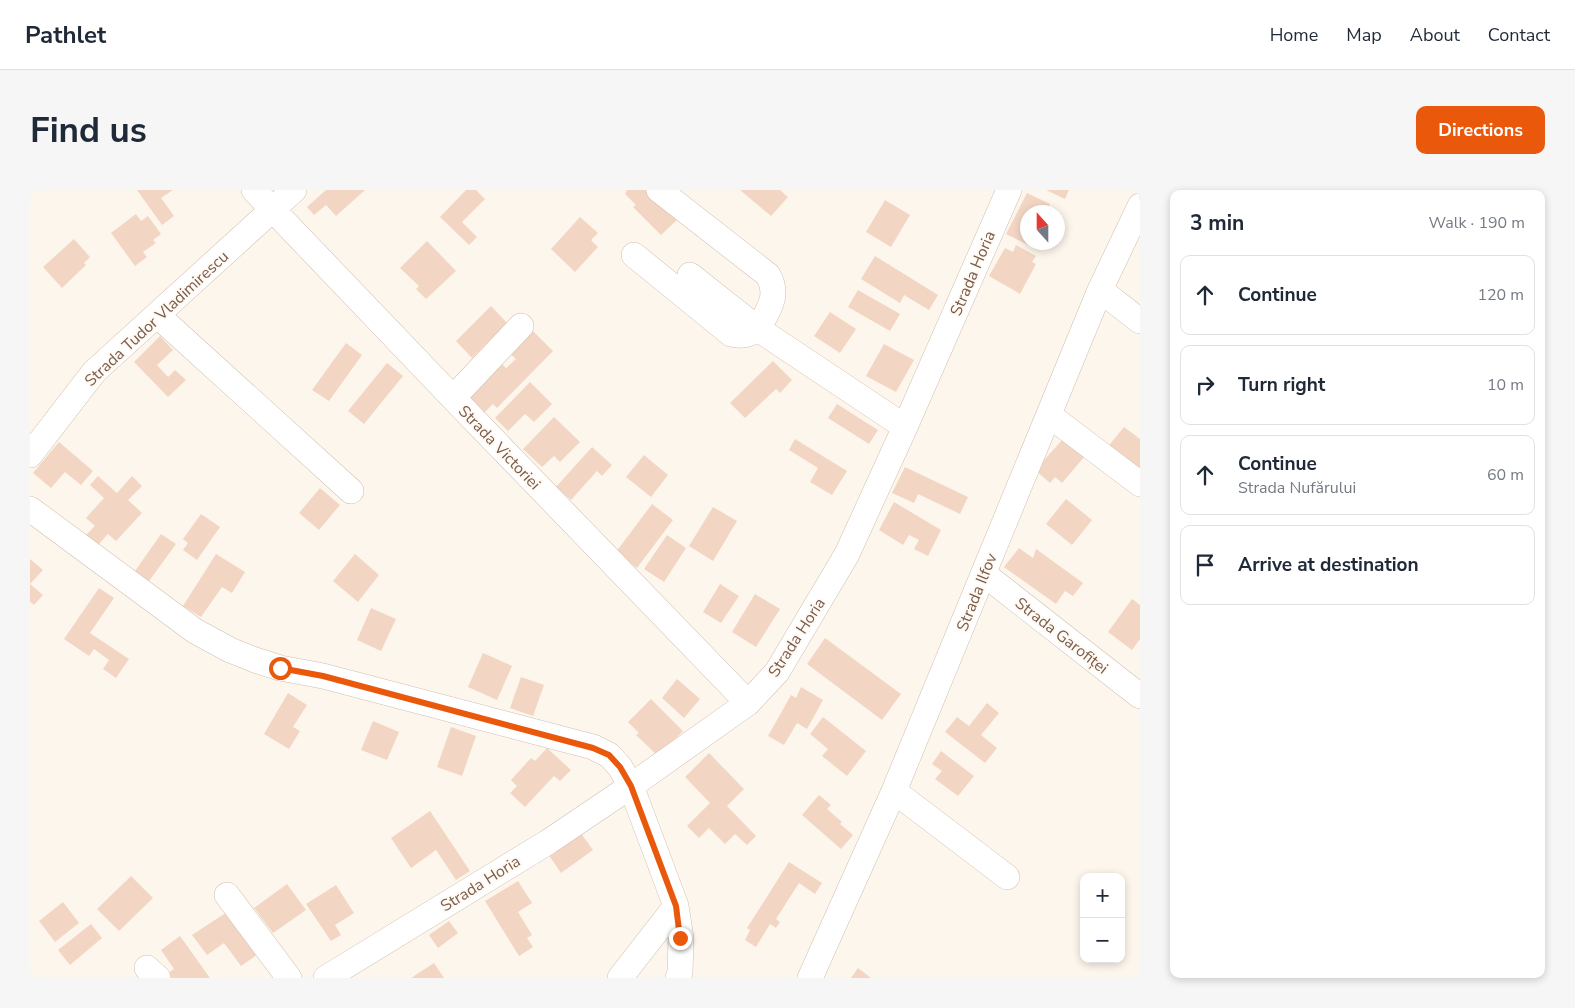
<!DOCTYPE html>
<html lang="en">
<head>
<meta charset="utf-8">
<style>
	:root { --surface:#fff; --page:#f6f6f7; --text:#1f2937; --muted:#747a83; --line:#e0e1e3; --accent:#ea580c }
	body { margin:0; font-family:"Nunito Sans",sans-serif; background:var(--page); color:var(--text) }
	.controls { position:absolute; right:15px; bottom:15px; display:grid; overflow:hidden; border-radius:10px; box-shadow:0 2px 8px #0003 }
	.controls button { width:45px; height:45px; display:grid; place-items:center; padding:0; border:0; border-bottom:1px solid var(--line); background:var(--surface); color:var(--text); font:25px sans-serif }
	.compass { position:absolute; left:990px; top:15px; width:45px; height:45px; border-radius:50%; background:var(--surface); box-shadow:0 2px 8px #0003; rotate:339deg }
	.stop { position:absolute; width:15px; height:15px; margin:-11px; border:4px solid #ea580c; border-radius:50%; background:#fff }
	.stop.end { background:#ea580c; border-color:#fff; box-shadow:0 1px 5px #0008 }
	.list { margin:0; padding:0; list-style:none }
	h2 { display:flex; justify-content:space-between; align-items:center; height:65px; margin:0; padding:0 20px; font-size:21px }
	h2 small { font-size:16px; font-weight:400; color:var(--muted) }
	.list li { display:grid; grid-template-columns:32px 1fr auto; gap:15px; align-items:center; box-sizing:border-box; height:80px; margin:0 10px 10px; padding:0 10px; border:1px solid var(--line); border-radius:10px }
	.list b { display:block; font-size:19px; white-space:nowrap }
	.list p { margin:0; font-size:16px; white-space:nowrap; color:var(--muted) }
	.list em { font-size:16px; font-style:normal; color:var(--muted) }
	.icon { flex:none; width:28px; height:28px; fill:none; stroke:currentColor; stroke-width:2; stroke-linecap:round; stroke-linejoin:round }
	.map { position:relative; flex:none; width:1110px; height:788px; overflow:hidden; border-radius:10px }
	header { display:flex; align-items:center; gap:30px; box-sizing:border-box; height:70px; padding:0 25px; background:var(--surface); border-bottom:1px solid var(--line) }
	header strong { font-size:24px }
	nav { display:flex; gap:28px; margin-inline-start:auto; font-size:18px }
	.intro { display:flex; align-items:center; justify-content:space-between; box-sizing:border-box; height:120px; padding:0 30px }
	h1 { margin:0; font-size:35px }
	.button { padding:12px 22px; border-radius:10px; background:var(--accent); color:#fff; font-size:18px; font-weight:700 }
	main { display:flex; gap:30px; padding:0 30px }
	aside { flex:1; background:var(--surface); border-radius:10px; box-shadow:0 2px 8px #0003 }
	.map>svg:first-child { display:block }
	.building { fill:#f3d5c3 }
	.lines { fill:none; stroke-linecap:round; stroke-linejoin:round }
	.minor-casing { stroke:#d1beb0; stroke-width:26 }
	.minor { stroke:#fff; stroke-width:25 }
	.route { stroke:#ea580c; stroke-width:6 }
	.labels { text-anchor:middle; stroke-width:4; stroke-linejoin:round; paint-order:stroke }
	.street-label { font-size:16px; fill:#7a5c4d; stroke:#fffaf3 }
</style>
</head>
<body>
<header>
<strong>Pathlet</strong>
<nav><a>Home</a><a>Map</a><a>About</a><a>Contact</a></nav>
</header>
<div class="intro"><h1>Find us</h1><a class="button">Directions</a></div>
<main>
<div class="map">
<svg width="1110" height="788" viewBox="0 0 1110 788">
	<rect width="100%" height="100%" fill="#fdf6ec"/>
	<path class="building" d="M107 0H143L131 8 144 26 132 35Z
		M296 0H335L306 26 296 15 284 25 277 17Z
		M436 0H446L455 9 432 32 447 47 439 55 410 27Z
		M597 0H621L651 26 631 45 603 17 606 15 595 4Z
		M710 0H750L758 7 741 26Z
		M1016 0H1039L1035 9Z
		M997 3 1020 14 1015 22H998V52H1012L1008 60 976 44Z
		M855 10 880 25 861 57 836 42Z
		M106 24 111 31 118 26 131 44 123 50 126 53 113 62 117 67 105 76 81 43Z
		M550 27 568 43 561 50 568 57 545 82 521 59Z
		M44 49 60 67 54 73 56 75 32 98 13 77Z
		M397 51 426 81 396 109 386 99 389 96 370 78Z
		M986 55 1006 66 1002 72 1006 74 990 104 959 86 975 58 983 62Z
		M845 66 908 105 899 120 874 105 870 113 831 89Z
		M828 100 870 124 860 141 818 117Z
		M461 116 477 133 442 168 426 151Z
		M800 122 826 139 810 163 784 146Z
		M500 138 523 161 467 218 463 214 452 225 433 207 470 172 476 178 486 169 476 160Z
		M130 146 143 160 127 175 138 187 145 180 156 190 138 207 104 172Z
		M316 153 332 165 299 211 282 200Z
		M854 154 884 170 866 202 836 186Z
		M743 171 762 190 750 203 746 199 715 228 700 213Z
		M357 173 373 186 334 234 318 221Z
		M500 192 522 214 504 232 495 224 478 241 465 228Z
		M807 214 848 240 839 254 798 228Z
		M524 227 550 252 530 272 524 266 512 277 493 259Z
		M1094 237 1110 249V278L1106 283 1076 259Z
		M1034 248 1055 266 1032 293 1025 287 1020 293 1005 280Z
		M765 249 817 281 802 305 780 292 788 278 759 260Z
		M29 252 63 281 51 295 35 282 21 298 3 283Z
		M562 257 582 275 572 286 567 281 541 310 526 297Z
		M614 265 638 285 621 307 596 287Z
		M875 277 938 307 930 324 888 304 884 313 862 303Z
		M68 286 87 303 102 286 112 296 98 310 112 323 86 351 78 344 68 355 56 345 65 336 56 328 74 308 60 295Z
		M290 298 310 315 289 340 269 323Z
		M1036 309 1062 330 1042 355 1016 334Z
		M864 312 911 340 898 366 884 359 889 350 879 345 873 355 849 340Z
		M622 314 643 330 607 378 586 362Z
		M683 317 707 331 683 371 659 356Z
		M171 324 190 337 167 370 153 360 158 353 153 349Z
		M131 344 146 354 119 391 105 381Z
		M637 345 656 358 634 392 614 379Z
		M989 358 1003 368 1006 359 1053 393 1043 406 1035 401 1026 414 974 377Z
		M186 364 215 382 202 403 192 397 171 427 153 416Z
		M325 364 349 385 328 412 303 391Z
		M0 369 13 380 0 394 13 405 4 415 1 412 0 414Z
		M690 394 709 406 691 433 673 422Z
		M69 398 84 408 60 443 99 469 86 488 73 479 79 470 64 459 59 466 34 449Z
		M725 404 750 419 726 457 702 442Z
		M1102 409 1110 415V449L1102 460 1078 442Z
		M341 418 366 429 351 461 327 450Z
		M795 448 871 504 852 530 777 474Z
		M453 463 482 476 467 510 438 497Z
		M491 487 514 495 503 526 480 518Z
		M647 489 670 509 654 528 632 508Z
		M771 497 793 510 777 539 767 533 754 555 738 546 761 505 766 508Z
		M258 503 277 515 263 537 270 541 259 559 234 544Z
		M621 509 653 541 628 566 606 545 609 543 598 532Z
		M957 513 969 523 951 545 967 558 955 573 915 542 927 527 939 536Z
		M793 527 836 561 817 586 792 566 798 559 780 544Z
		M343 531 369 542 357 570 331 560Z
		M421 537 446 546 432 586 407 577Z
		M517 558 541 580 530 591 524 586 495 617 480 603 487 596 481 590 501 568 505 571Z
		M911 561 944 586 928 606 905 589 912 581 902 574Z
		M679 563 714 599 697 616 726 646 717 655 705 644 695 654 679 638 669 648 657 636 680 613 655 587Z
		M789 605 801 615 797 619 812 632 810 634 823 645 811 659 772 625Z
		M400 621 440 681 426 690 406 660 381 678 361 648Z
		M550 642 563 660 531 683 518 664Z
		M759 672 792 693 785 704 769 693 746 729 750 732 746 738 740 734 726 757 715 750 720 740 717 738Z
		M101 686 123 708 89 741 67 719Z
		M488 691 502 713 488 722 502 745 497 748 503 757 489 766 455 711Z
		M257 694 276 720 243 743 224 718Z
		M306 695 324 723 305 735 311 745 301 751 276 714Z
		M33 712 49 733 25 752 9 731Z
		M197 722 228 764 211 776 194 753 177 765 162 745Z
		M419 731 428 743 408 758 399 745Z
		M61 734 72 748 40 775 28 760Z
		M150 746 180 788H140L137 784 144 779 131 760Z
		M404 773 414 788H381Z
		M828 778 841 788H821Z"/>
	<g class="lines">
		<defs>
			<path id="minor" d="M224 0 423 208 718 513
				M629 0 738 85C750 106 738 120 728 139L875 237
				M604 65 701 144C712 147 718 145 728 139L660 85
				M1070 100 1110 131
				M127 125 321 301
				M423 208 491 136
				M1019 225 1110 294
				M0 265 64 182 264 0
				M0 319 165 441 200 460 225 470 250 478 293 486 563 557 579 565 590 577 601 596 646 716 651 748 650 783 648 788
				M954 384 1110 506
				M864 601 977 687
				M197 705 259 788
				M117 778 128 788
				M296 788 518 652 601 596 718 513 747 482 817 364 875 237 979 0
				M590 788 646 716
				M780 788 864 601 1070 100 1110 16"/>
		</defs>
		<use href="#minor" class="minor-casing"/>
		<use href="#minor" class="minor"/>
	</g>
	<g class="lines">
		<path class="route" d="M250 478 293 486 563 558 579 565 590 577 601 596 646 716 650 748"/>
	</g>
	<g class="labels">
		<g class="street-label">
			<text transform="translate(942 83) rotate(-67)" y="6">Strada Horia</text>
			<text transform="translate(126 128) rotate(-43)" y="6">Strada Tudor Vladimirescu</text>
			<text transform="translate(470 257) rotate(46)" y="6">Strada Victoriei</text>
			<text transform="translate(946 402) rotate(-68)" y="6">Strada Ilfov</text>
			<text transform="translate(1032 445) rotate(38)" y="6">Strada Garofiței</text>
			<text transform="translate(766 447) rotate(-57)" y="6">Strada Horia</text>
			<text transform="translate(450 693) rotate(-32)" y="6">Strada Horia</text>
		</g>
	</g>
</svg>
<div class="controls">
<button>+</button>
<button>−</button>
</div>
<svg class="compass" viewBox="-18 -18 36 36"><path d="M0-13l5 13h-10z" fill="#e53935"/><path d="M0 13l5-13h-10z" fill="#747a83"/></svg>
<div class="stop" style="left:250px;top:478px"></div>
<div class="stop end" style="left:650px;top:748px"></div>
</div>
<aside>
<h2>3 min<small>Walk · 190 m</small></h2>
<ul class="list">
<li><svg class="icon" aria-label="ahead" viewBox="0 0 24 24"><path d="M12 20V5M6 11l6-6 6 6"/></svg><div><b>Continue</b></div><em>120 m</em></li>
<li><svg class="icon" aria-label="right" viewBox="0 0 24 24"><path d="M7 20v-9h11M14 6l5 5-5 5"/></svg><div><b>Turn right</b></div><em>10 m</em></li>
<li><svg class="icon" aria-label="ahead" viewBox="0 0 24 24"><path d="M12 20V5M6 11l6-6 6 6"/></svg><div><b>Continue</b><p>Strada Nufărului</p></div><em>60 m</em></li>
<li><svg class="icon" aria-label="arrive" viewBox="0 0 24 24"><path d="M6 21V4h12l-3 4 3 4H6"/></svg><div><b>Arrive at destination</b></div></li>
</ul>
</aside>
</main>
</body>
</html>
